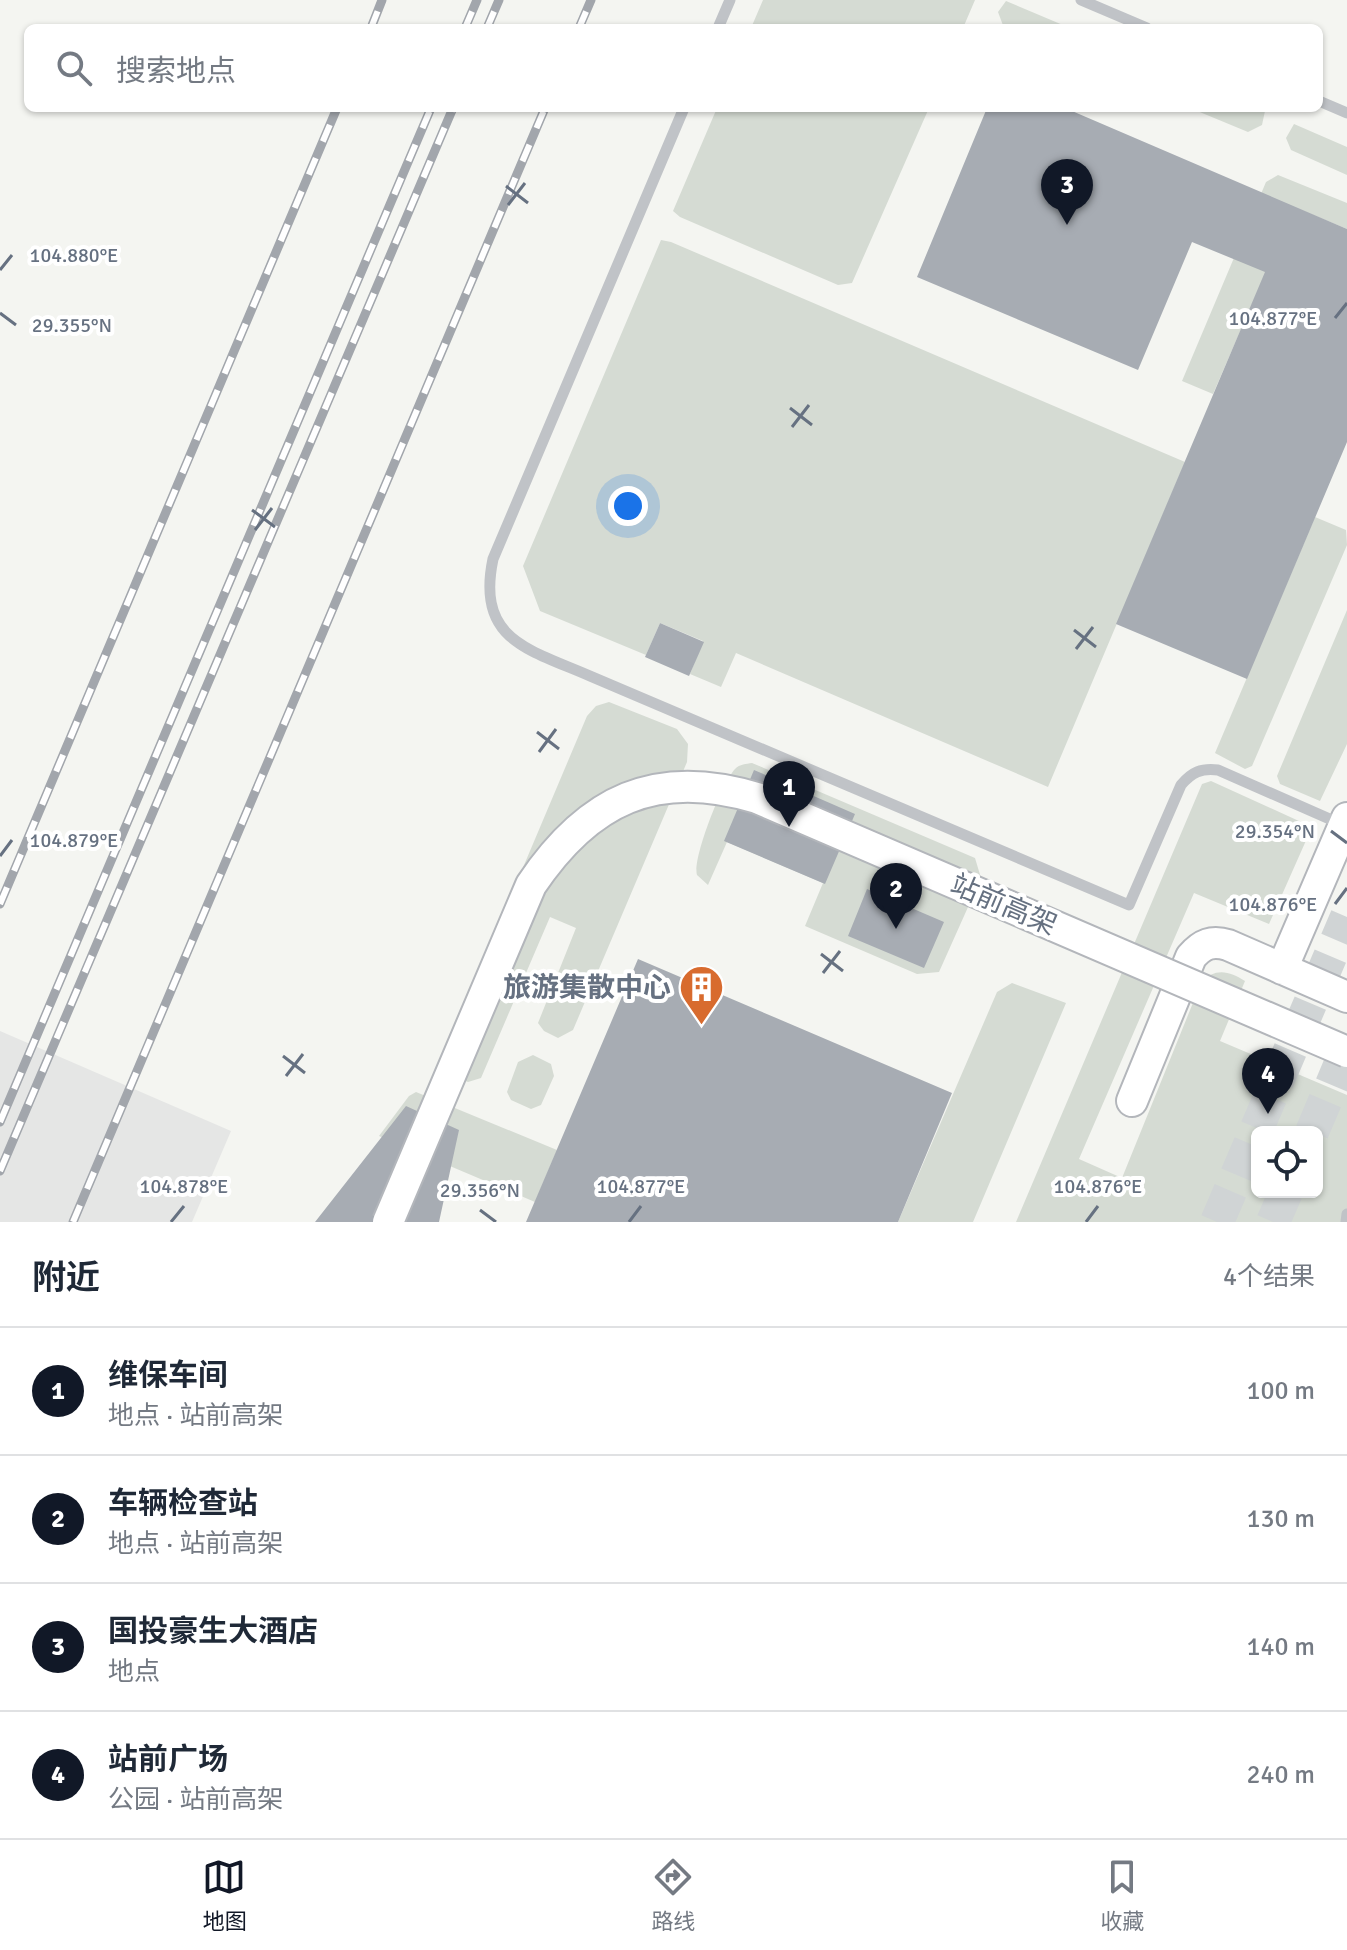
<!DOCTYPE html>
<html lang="zh">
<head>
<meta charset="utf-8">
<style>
	:root { --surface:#fff; --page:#f2f2f3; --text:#1f2937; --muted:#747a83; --line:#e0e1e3; --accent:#111827 }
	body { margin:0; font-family:Signika,"Noto Sans SC",sans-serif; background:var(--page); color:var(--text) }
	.controls { position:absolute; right:24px; bottom:24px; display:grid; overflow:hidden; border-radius:12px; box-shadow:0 2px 6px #0004 }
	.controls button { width:72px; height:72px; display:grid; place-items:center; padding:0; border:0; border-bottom:2px solid var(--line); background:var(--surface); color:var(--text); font:40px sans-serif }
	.you { position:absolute; left:628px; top:506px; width:28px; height:28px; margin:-20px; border:6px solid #fff; border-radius:50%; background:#1a73e8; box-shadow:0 0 0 12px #1a73e833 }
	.badge { display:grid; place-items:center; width:52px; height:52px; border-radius:50%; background:var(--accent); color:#fff; font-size:26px; font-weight:700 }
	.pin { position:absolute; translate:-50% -66px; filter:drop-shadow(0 2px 4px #0008) }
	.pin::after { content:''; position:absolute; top:42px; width:28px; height:24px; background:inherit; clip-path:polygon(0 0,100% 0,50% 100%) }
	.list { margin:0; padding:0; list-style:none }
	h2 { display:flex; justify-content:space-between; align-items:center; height:104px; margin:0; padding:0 32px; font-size:34px }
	h2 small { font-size:26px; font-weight:400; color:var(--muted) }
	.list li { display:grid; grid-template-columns:52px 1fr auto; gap:24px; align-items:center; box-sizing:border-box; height:128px; padding:0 32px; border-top:2px solid var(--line) }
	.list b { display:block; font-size:30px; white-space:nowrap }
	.list p { margin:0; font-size:26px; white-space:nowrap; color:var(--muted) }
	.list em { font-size:26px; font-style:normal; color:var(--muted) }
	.icon { flex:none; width:44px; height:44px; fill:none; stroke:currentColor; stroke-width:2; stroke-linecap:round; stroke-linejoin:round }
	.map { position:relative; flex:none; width:1347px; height:1222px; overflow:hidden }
	.search { position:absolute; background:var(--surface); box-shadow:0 2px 6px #0004; left:24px; right:24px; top:24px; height:88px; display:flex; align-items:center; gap:20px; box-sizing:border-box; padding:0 28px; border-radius:12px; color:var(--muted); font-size:30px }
	.sheet { height:616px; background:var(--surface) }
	nav { display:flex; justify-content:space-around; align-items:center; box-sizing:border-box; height:112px; border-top:2px solid var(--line); background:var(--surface); font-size:22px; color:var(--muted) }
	nav a { display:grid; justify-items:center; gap:4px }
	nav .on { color:var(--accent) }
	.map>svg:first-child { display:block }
	.built { fill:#e5e6e5 }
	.green { fill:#d5dbd3; fill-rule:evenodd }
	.building { fill:#a7acb3 }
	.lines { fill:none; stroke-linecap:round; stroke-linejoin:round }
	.primary-tunnel { stroke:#d0d4d5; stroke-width:34; stroke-dasharray:34 17; stroke-linecap:butt }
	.secondary-casing { stroke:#b3b6bb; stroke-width:34 }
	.lane { stroke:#c0c3c7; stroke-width:11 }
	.secondary { stroke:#fff; stroke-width:30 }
	.rail-casing { stroke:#a2a6ac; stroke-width:9 }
	.rail { stroke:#fff; stroke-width:6; stroke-dasharray:18; stroke-linecap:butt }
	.secondary-bridge-casing { stroke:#b3b6bb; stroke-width:34; stroke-linecap:butt }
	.secondary-bridge { stroke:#fff; stroke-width:30 }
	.ticks { fill:none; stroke:#667181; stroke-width:3 }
	.labels { text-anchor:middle; stroke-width:8; stroke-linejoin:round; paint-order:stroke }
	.street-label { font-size:28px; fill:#667181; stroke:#fff }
	.poi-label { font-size:28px; font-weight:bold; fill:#667181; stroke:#fff; text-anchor:end }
	.ticks-label { font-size:20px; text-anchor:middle; fill:#667181; stroke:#fff; stroke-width:8; stroke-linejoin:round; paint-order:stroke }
</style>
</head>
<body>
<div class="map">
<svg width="1347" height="1222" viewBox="0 0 1347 1222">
	<rect width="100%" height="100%" fill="#f4f5f1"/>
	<path class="built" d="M0 1031 231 1131 192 1222H0Z"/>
	<path class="green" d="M763 0H975L963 28H751Z
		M1006 1 1070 28H1004L998 12Z
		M717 108H929L852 283 838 285 680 217 673 211Z
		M1190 108H1258L1265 111 1262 125 1248 132Z
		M1294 124 1347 147V175L1291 150 1286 138Z
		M1278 175 1347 203V229L1294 207 1213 394 1182 381 1266 182Z
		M661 240 671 242 1185 462 1048 787 736 653 721 687 690 674 703 641 660 623 646 655 540 611 523 566Z
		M1315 517 1346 530 1347 545 1252 766 1245 769 1215 753Z
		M1347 610V744L1320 801 1280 784 1277 776Z
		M609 702 677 729 688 744 687 762 573 1030 558 1038 544 1031 538 1023 576 928 550 917 481 1078 468 1082 448 1074 443 1057 587 716 596 706Z
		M752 763 975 858 981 878 939 972 917 974 805 926 823 883 727 842 708 885 697 875C692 859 722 783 735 769 740 764 746 764 752 763Z
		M1211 781 1312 827 1269 924 1194 893 1079 1159 1122 1178 1201 983C1214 967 1230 971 1245 981L1220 1041 1347 1095V1222H1016L1202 784ZM1257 1132H1317V1192H1257Z
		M1012 983 1066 1003 973 1222H898L997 992Z
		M533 1055 551 1064 554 1076 541 1105 531 1109 511 1100 507 1092 518 1062Z
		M416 1092 557 1150 535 1202 379 1136 409 1096Z"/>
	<path class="building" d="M987 108H1065L1347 229V442L1247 679 1116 624 1265 272 1192 242 1138 370 917 277Z
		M660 623 704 642 689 676 645 657Z
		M754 770 855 814 825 884 724 841Z
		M867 889 944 922 924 968 848 936Z
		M638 959 952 1093 898 1222H526Z
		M406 1106 459 1130 439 1222H315Z"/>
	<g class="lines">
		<path class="primary-tunnel" d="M1312 1132 1347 1049
			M1217 1222 1347 917
			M1273 1222 1286 1192"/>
		<defs>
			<path id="secondary" d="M1282 969 1347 818
				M1132 1101 1191 957C1202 944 1212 940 1228 945L1347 997"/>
		</defs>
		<use href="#secondary" class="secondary-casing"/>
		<path class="lane" d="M1081 0 1147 28
			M718 28 730 0
			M1319 101 1347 113
			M684 108 493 559C476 640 528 649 590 676L1129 905 1181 785C1192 772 1201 768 1218 770L1341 824
			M1346 1222 1347 1214"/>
		<use href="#secondary" class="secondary"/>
		<defs>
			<path id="rail" d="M371 28 382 0
				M465 28 477 0
				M487 28 499 0
				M579 28 591 0
				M0 904 337 108
				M0 1122 431 108
				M0 1171 453 108
				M73 1222 545 108"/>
		</defs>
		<use href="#rail" class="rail-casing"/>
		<use href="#rail" class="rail"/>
		<defs>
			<path id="secondary-bridge" d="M388 1222 531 885C588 800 656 767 757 798L1347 1052"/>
		</defs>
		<use href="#secondary-bridge" class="secondary-bridge-casing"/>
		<use href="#secondary-bridge" class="secondary-bridge"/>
	</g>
	<path class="ticks" d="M506 186 528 203M508 205 525 183M0 270 12 255M0 313 16 325M1335 318 1347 303M790 408 812 425M792 427 809 405M252 510 275 527M255 530 272 508M1074 630 1096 647M1076 649 1093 627M537 732 559 749M539 752 556 729M1331 831 1347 843M0 856 12 840M1335 904 1347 888M821 954 843 971M823 973 840 951M283 1056 305 1073M286 1076 303 1054M480 1210 496 1222M171 1222 184 1206M629 1222 641 1206M1086 1222 1098 1206"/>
	<defs>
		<symbol id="building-pin" viewBox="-11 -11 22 30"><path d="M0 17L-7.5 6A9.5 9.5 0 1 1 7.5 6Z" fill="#d86b2e" stroke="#fff"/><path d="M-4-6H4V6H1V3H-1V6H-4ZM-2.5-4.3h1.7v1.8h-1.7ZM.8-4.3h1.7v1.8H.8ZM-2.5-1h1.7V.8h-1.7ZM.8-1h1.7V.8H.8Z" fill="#fff"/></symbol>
	</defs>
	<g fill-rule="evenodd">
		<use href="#building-pin" x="676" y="962" width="51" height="69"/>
	</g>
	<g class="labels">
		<g class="street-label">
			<text transform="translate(1004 904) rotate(23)" y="10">站前高架</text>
		</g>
		<g class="poi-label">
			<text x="671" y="997">旅游集散中心</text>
		</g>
	</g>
	<g class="ticks-label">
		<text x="74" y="262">104.880°E</text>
		<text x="1273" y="325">104.877°E</text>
		<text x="72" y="332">29.355°N</text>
		<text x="1275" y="838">29.354°N</text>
		<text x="74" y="847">104.879°E</text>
		<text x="1273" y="911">104.876°E</text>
		<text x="184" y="1193">104.878°E</text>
		<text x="641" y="1193">104.877°E</text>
		<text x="1098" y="1193">104.876°E</text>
		<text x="480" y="1197">29.356°N</text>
	</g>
</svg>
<div class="controls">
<button><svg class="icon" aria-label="locate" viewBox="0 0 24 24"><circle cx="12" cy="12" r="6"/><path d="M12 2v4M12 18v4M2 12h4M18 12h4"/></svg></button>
</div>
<div class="you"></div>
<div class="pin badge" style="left:789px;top:827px">1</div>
<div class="pin badge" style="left:896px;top:929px">2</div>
<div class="pin badge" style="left:1067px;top:225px">3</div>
<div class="pin badge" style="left:1268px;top:1114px">4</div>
<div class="search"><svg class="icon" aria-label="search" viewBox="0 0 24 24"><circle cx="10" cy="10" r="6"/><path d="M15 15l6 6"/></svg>搜索地点</div>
</div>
<section class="sheet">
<h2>附近<small>4个结果</small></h2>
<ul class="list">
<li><span class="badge">1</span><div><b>维保车间</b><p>地点 · 站前高架</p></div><em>100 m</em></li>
<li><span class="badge">2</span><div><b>车辆检查站</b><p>地点 · 站前高架</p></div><em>130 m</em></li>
<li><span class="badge">3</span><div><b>国投豪生大酒店</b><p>地点</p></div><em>140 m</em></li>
<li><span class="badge">4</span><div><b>站前广场</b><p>公园 · 站前高架</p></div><em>240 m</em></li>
</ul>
</section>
<nav>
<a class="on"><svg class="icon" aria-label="map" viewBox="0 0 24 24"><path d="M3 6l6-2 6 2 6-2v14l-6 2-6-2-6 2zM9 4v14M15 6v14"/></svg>地图</a>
<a><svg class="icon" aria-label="directions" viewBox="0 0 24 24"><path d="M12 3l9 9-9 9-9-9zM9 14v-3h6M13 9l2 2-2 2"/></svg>路线</a>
<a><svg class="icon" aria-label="saved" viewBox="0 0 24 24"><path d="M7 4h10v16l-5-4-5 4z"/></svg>收藏</a>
</nav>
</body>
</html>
